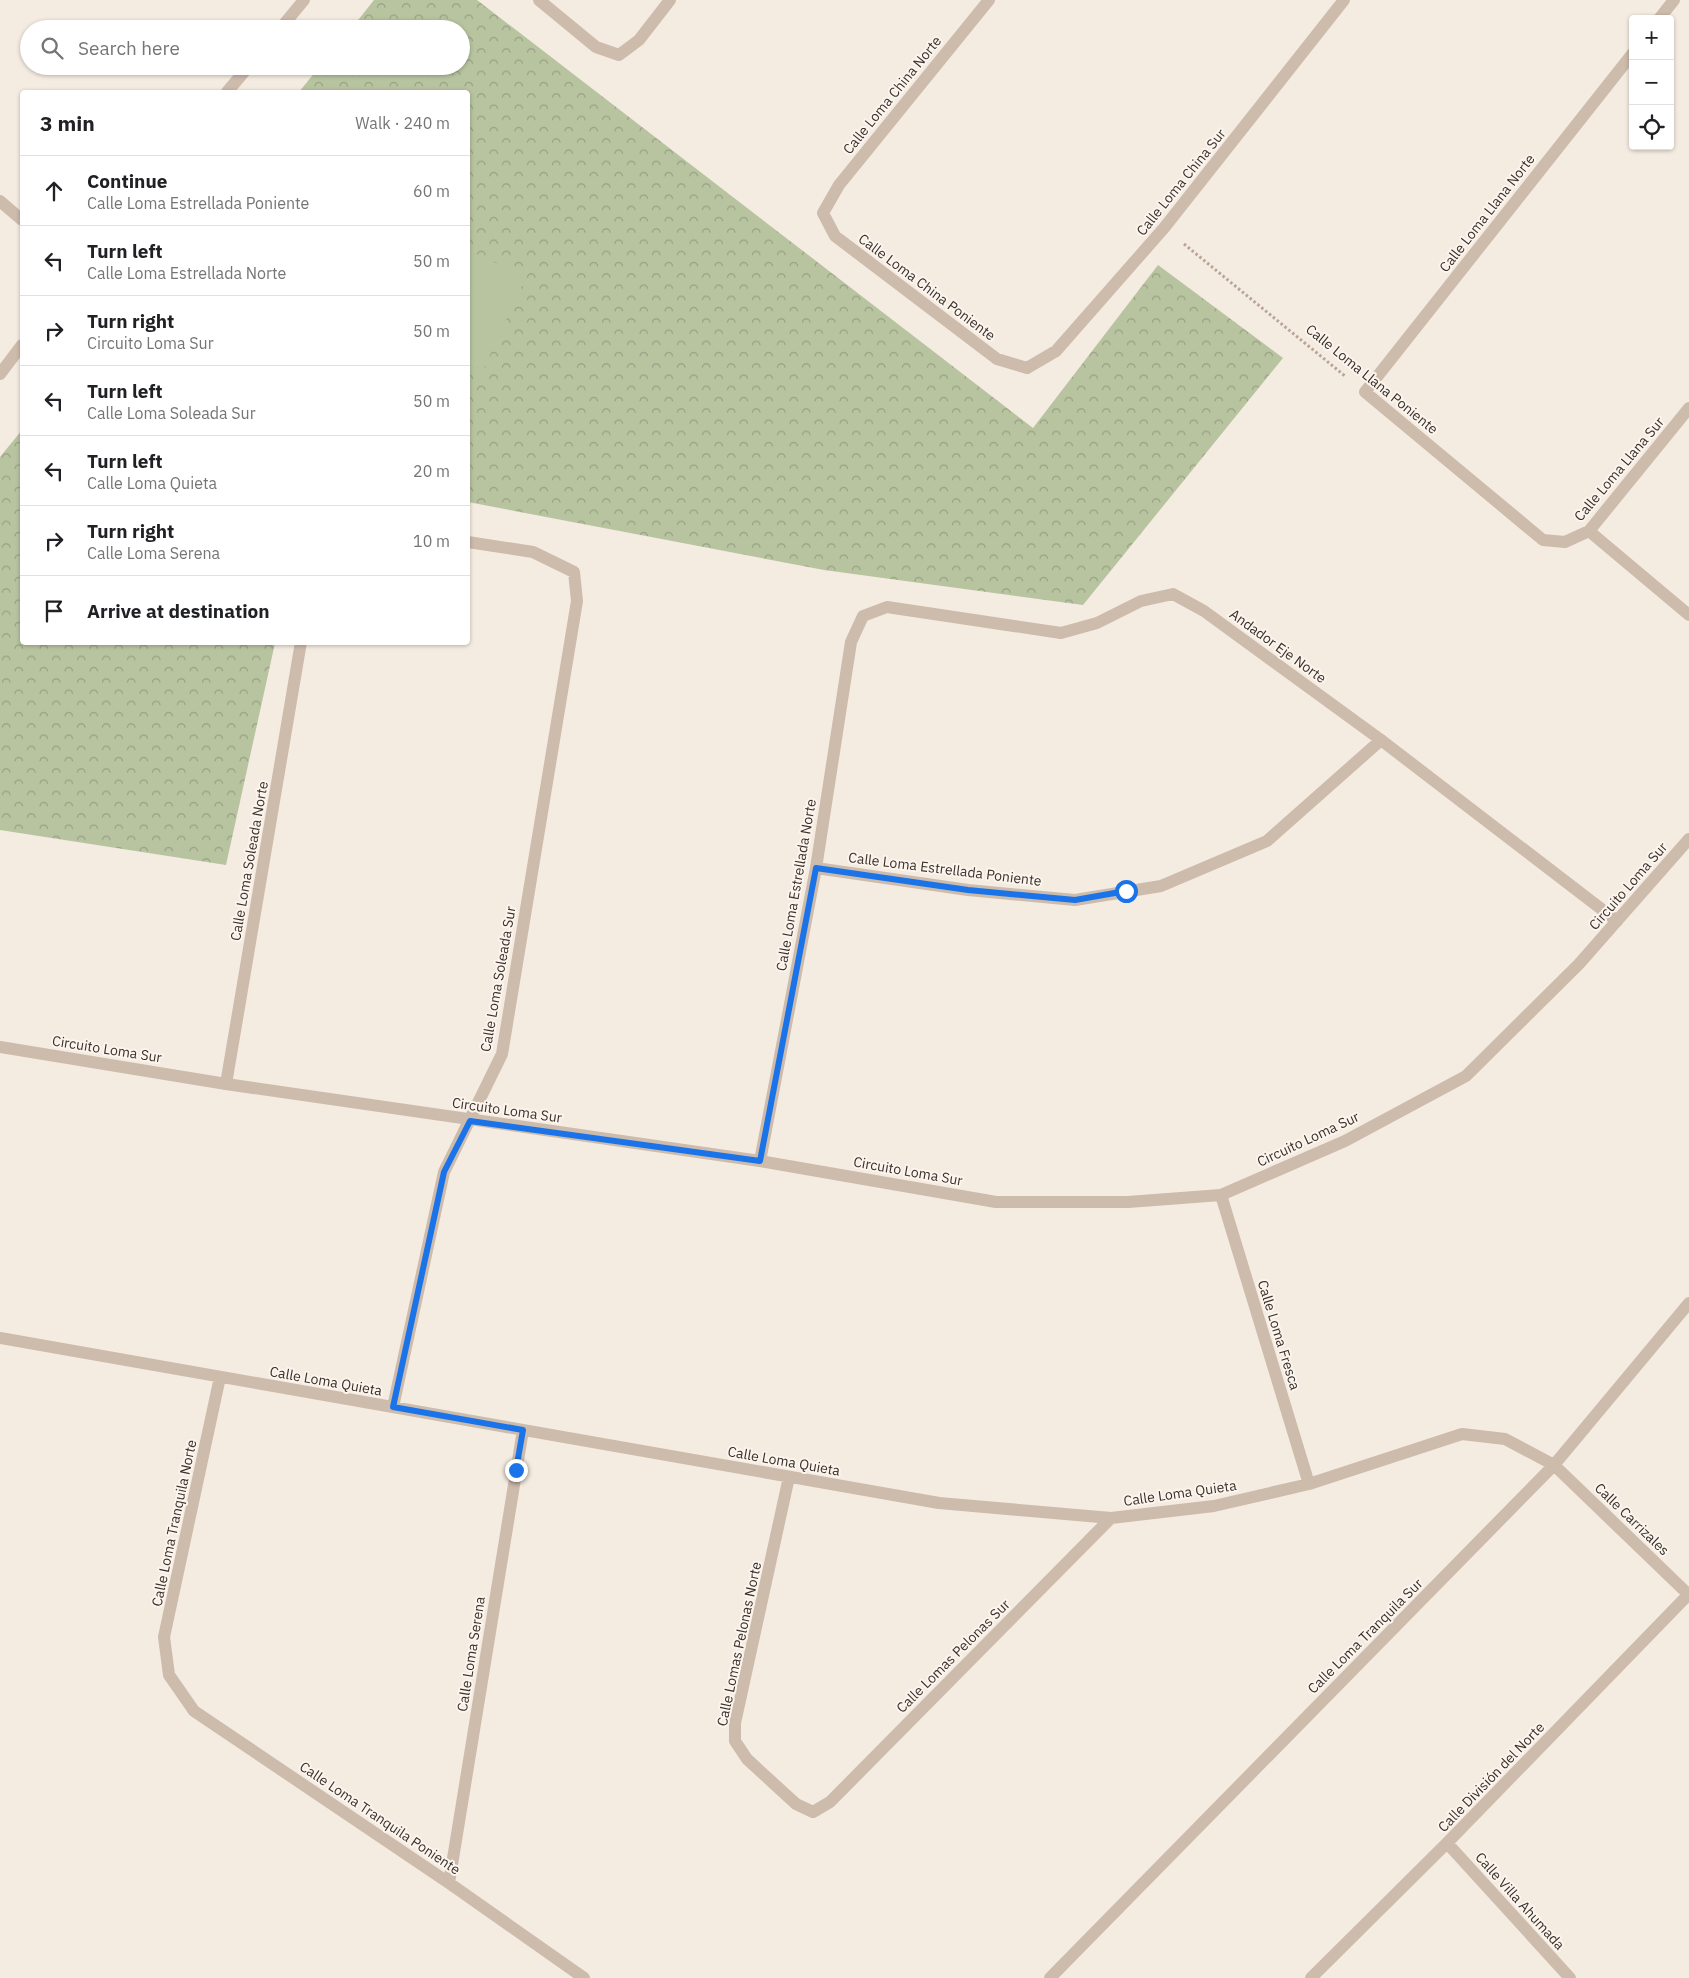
<!DOCTYPE html>
<html lang="en">
<head>
<meta charset="utf-8">
<style>
	:root { --surface:#fff; --page:#f2f2f2; --text:#202124; --muted:#757577; --line:#e0e0e0 }
	body { margin:0; font-family:"IBM Plex Sans",sans-serif; background:var(--page); color:var(--text) }
	.controls { position:absolute; right:15px; top:15px; display:grid; overflow:hidden; border-radius:5px; box-shadow:0 1px 4px #0004 }
	.controls button { width:45px; height:45px; display:grid; place-items:center; padding:0; border:0; border-bottom:1px solid var(--line); background:var(--surface); color:var(--text); font:25px sans-serif }
	.stop { position:absolute; width:15px; height:15px; margin:-11px; border:4px solid #1a73e8; border-radius:50%; background:#fff }
	.stop.end { background:#1a73e8; border-color:#fff; box-shadow:0 1px 5px #0008 }
	.list { margin:0; padding:0; list-style:none }
	h2 { display:flex; justify-content:space-between; align-items:center; height:65px; margin:0; padding:0 20px; font-size:21px }
	h2 small { font-size:16px; font-weight:400; color:var(--muted) }
	.list li { display:grid; grid-template-columns:32px 1fr auto; gap:15px; align-items:center; box-sizing:border-box; height:70px; padding:0 20px; border-top:1px solid var(--line) }
	.list b { display:block; font-size:19px; white-space:nowrap }
	.list p { margin:0; font-size:16px; white-space:nowrap; color:var(--muted) }
	.list em { font-size:16px; font-style:normal; color:var(--muted) }
	.icon { flex:none; width:28px; height:28px; fill:none; stroke:currentColor; stroke-width:2; stroke-linecap:round; stroke-linejoin:round }
	.map { position:relative; flex:none; width:1689px; height:1978px; overflow:hidden }
	.search { position:absolute; background:var(--surface); box-shadow:0 1px 4px #0004; left:20px; top:20px; width:450px; height:55px; display:flex; align-items:center; gap:12px; box-sizing:border-box; padding:0 18px; border-radius:28px; color:var(--muted); font-size:19px }
	.panel { position:absolute; background:var(--surface); box-shadow:0 1px 4px #0004; left:20px; top:90px; width:450px; height:555px; border-radius:5px }
	.map>svg:first-child { display:block }
	.park { fill:url(#park-crowns) }
	.pitch { fill:#b8c4a0 }
	.lines { fill:none; stroke-linecap:round; stroke-linejoin:round }
	.path { stroke:#b9a596; stroke-width:3; stroke-dasharray:2.5 2.5; stroke-linecap:butt }
	.pedestrian { stroke:#cdbbac; stroke-width:12 }
	.minor { stroke:#cdbbac; stroke-width:12 }
	.tertiary { stroke:#cdbbac; stroke-width:12 }
	.route { stroke:#1a73e8; stroke-width:6 }
	.labels { text-anchor:middle; stroke-width:4; stroke-linejoin:round; paint-order:stroke }
	.street-label { font-size:14px; fill:#3b302b; stroke:#fbf5ee }
</style>
</head>
<body>
<div class="map">
<svg width="1689" height="1978" viewBox="0 0 1689 1978">
	<defs>
		<pattern id="park-crowns" width="20" height="18" patternUnits="userSpaceOnUse" patternTransform="scale(1.25)"><rect width="20" height="18" fill="#b8c4a0"/><path d="M2 6a3 3 0 1 1 6 0M12 15a3 3 0 1 1 6 0" fill="none" stroke="#97a083"/></pattern>
	</defs>
	<rect width="100%" height="100%" fill="#f4ebe1"/>
	<path class="park" d="M374 0H477L1033 428 1158 265 1283 358 1083 605 824 570 468 502V92H299L320 66H461V29H351Z
		M22 430V642L275 643 226 865 0 830V457Z"/>
	<path class="pitch" d="M468 250 526 277 483 370 468 363Z"/>
	<g class="lines">
		<path class="path" d="M1184 244 1345 376"/>
		<path class="pedestrian" d="M1589 531 1689 615
			M1381 740 1617 921"/>
		<path class="minor" d="M539 0 596 47 619 55 639 40 670 0
			M989 0 839 185 823 213 835 236 997 359 1027 368 1056 351 1164 228 1344 0
			M1659 19 1674 0
			M280 29 304 0
			M1633 53 1365 392 1543 540 1565 542 1589 531 1689 408
			M227 92 249 66
			M0 201 22 220
			M0 374 22 345
			M226 1084 301 642
			M760 1161 816 868 851 642 863 616 887 607 1061 633 1097 623 1141 601 1173 594 1204 611 1381 740 1267 841 1161 886 1075 900 968 890 816 868
			M1221 1195 1309 1484
			M0 1338 939 1503 1111 1518 1214 1506 1309 1484 1462 1434 1505 1439 1554 1465 1689 1595
			M220 1377 164 1637 169 1675 194 1711 449 1883 584 1978
			M393 1407 444 1172 502 1054 577 601 574 572 533 552 468 542
			M789 1477 735 1723V1741L747 1759 796 1804 813 1812 830 1802 1111 1518
			M1447 1843 1570 1978
			M449 1883 523 1430
			M1050 1978 1554 1465 1689 1303
			M1311 1978 1447 1843 1689 1594"/>
		<path class="tertiary" d="M0 1047 226 1084 760 1161 996 1202H1128L1221 1195 1345 1141 1466 1076 1579 964 1689 839"/>
	</g>
	<g class="lines">
		<path class="route" d="M516 1470 523 1430 393 1407 444 1172 470 1121 760 1161 816 868 968 890 1075 900 1126 891"/>
	</g>
	<g class="labels">
		<g class="street-label">
			<text transform="translate(892 95) rotate(-51)" y="5">Calle Loma China Norte</text>
			<text transform="translate(1181 182) rotate(-51)" y="5">Calle Loma China Sur</text>
			<text transform="translate(1487 213) rotate(-52)" y="5">Calle Loma Llana Norte</text>
			<text transform="translate(927 287) rotate(37)" y="5">Calle Loma China Poniente</text>
			<text transform="translate(1372 379) rotate(39)" y="5">Calle Loma Llana Poniente</text>
			<text transform="translate(1619 469) rotate(-50)" y="5">Calle Loma Llana Sur</text>
			<text transform="translate(1278 646) rotate(36)" y="5">Andador Eje Norte</text>
			<text transform="translate(249 861) rotate(-80)" y="5">Calle Loma Soleada Norte</text>
			<text transform="translate(945 869) rotate(7)" y="5">Calle Loma Estrellada Poniente</text>
			<text transform="translate(796 885) rotate(-80)" y="5">Calle Loma Estrellada Norte</text>
			<text transform="translate(1628 886) rotate(-49)" y="5">Circuito Loma Sur</text>
			<text transform="translate(498 979) rotate(-80)" y="5">Calle Loma Soleada Sur</text>
			<text transform="translate(107 1049) rotate(9)" y="5">Circuito Loma Sur</text>
			<text transform="translate(507 1110) rotate(8)" y="5">Circuito Loma Sur</text>
			<text transform="translate(1308 1139) rotate(-25)" y="5">Circuito Loma Sur</text>
			<text transform="translate(908 1171) rotate(10)" y="5">Circuito Loma Sur</text>
			<text transform="translate(1279 1335) rotate(73)" y="5">Calle Loma Fresca</text>
			<text transform="translate(326 1381) rotate(10)" y="5">Calle Loma Quieta</text>
			<text transform="translate(784 1461) rotate(10)" y="5">Calle Loma Quieta</text>
			<text transform="translate(1180 1493) rotate(-8)" y="5">Calle Loma Quieta</text>
			<text transform="translate(1632 1519) rotate(44)" y="5">Calle Carrizales</text>
			<text transform="translate(174 1523) rotate(-78)" y="5">Calle Loma Tranquila Norte</text>
			<text transform="translate(1365 1636) rotate(-45)" y="5">Calle Loma Tranquila Sur</text>
			<text transform="translate(739 1644) rotate(-78)" y="5">Calle Lomas Pelonas Norte</text>
			<text transform="translate(471 1654) rotate(-81)" y="5">Calle Loma Serena</text>
			<text transform="translate(953 1656) rotate(-45)" y="5">Calle Lomas Pelonas Sur</text>
			<text transform="translate(1491 1777) rotate(-46)" y="5">Calle División del Norte</text>
			<text transform="translate(380 1818) rotate(34)" y="5">Calle Loma Tranquila Poniente</text>
			<text transform="translate(1520 1901) rotate(48)" y="5">Calle Villa Ahumada</text>
		</g>
	</g>
</svg>
<div class="controls">
<button>+</button>
<button>−</button>
<button><svg class="icon" aria-label="locate" viewBox="0 0 24 24"><circle cx="12" cy="12" r="6"/><path d="M12 2v4M12 18v4M2 12h4M18 12h4"/></svg></button>
</div>
<div class="stop" style="left:1126px;top:891px"></div>
<div class="stop end" style="left:516px;top:1470px"></div>
<div class="search"><svg class="icon" aria-label="search" viewBox="0 0 24 24"><circle cx="10" cy="10" r="6"/><path d="M15 15l6 6"/></svg>Search here</div>
<section class="panel">
<h2>3 min<small>Walk · 240 m</small></h2>
<ul class="list">
<li><svg class="icon" aria-label="ahead" viewBox="0 0 24 24"><path d="M12 20V5M6 11l6-6 6 6"/></svg><div><b>Continue</b><p>Calle Loma Estrellada Poniente</p></div><em>60 m</em></li>
<li><svg class="icon" aria-label="left" viewBox="0 0 24 24"><path d="M17 20v-9H6M10 6l-5 5 5 5"/></svg><div><b>Turn left</b><p>Calle Loma Estrellada Norte</p></div><em>50 m</em></li>
<li><svg class="icon" aria-label="right" viewBox="0 0 24 24"><path d="M7 20v-9h11M14 6l5 5-5 5"/></svg><div><b>Turn right</b><p>Circuito Loma Sur</p></div><em>50 m</em></li>
<li><svg class="icon" aria-label="left" viewBox="0 0 24 24"><path d="M17 20v-9H6M10 6l-5 5 5 5"/></svg><div><b>Turn left</b><p>Calle Loma Soleada Sur</p></div><em>50 m</em></li>
<li><svg class="icon" aria-label="left" viewBox="0 0 24 24"><path d="M17 20v-9H6M10 6l-5 5 5 5"/></svg><div><b>Turn left</b><p>Calle Loma Quieta</p></div><em>20 m</em></li>
<li><svg class="icon" aria-label="right" viewBox="0 0 24 24"><path d="M7 20v-9h11M14 6l5 5-5 5"/></svg><div><b>Turn right</b><p>Calle Loma Serena</p></div><em>10 m</em></li>
<li><svg class="icon" aria-label="arrive" viewBox="0 0 24 24"><path d="M6 21V4h12l-3 4 3 4H6"/></svg><div><b>Arrive at destination</b></div></li>
</ul>
</section>
</div>
</body>
</html>
